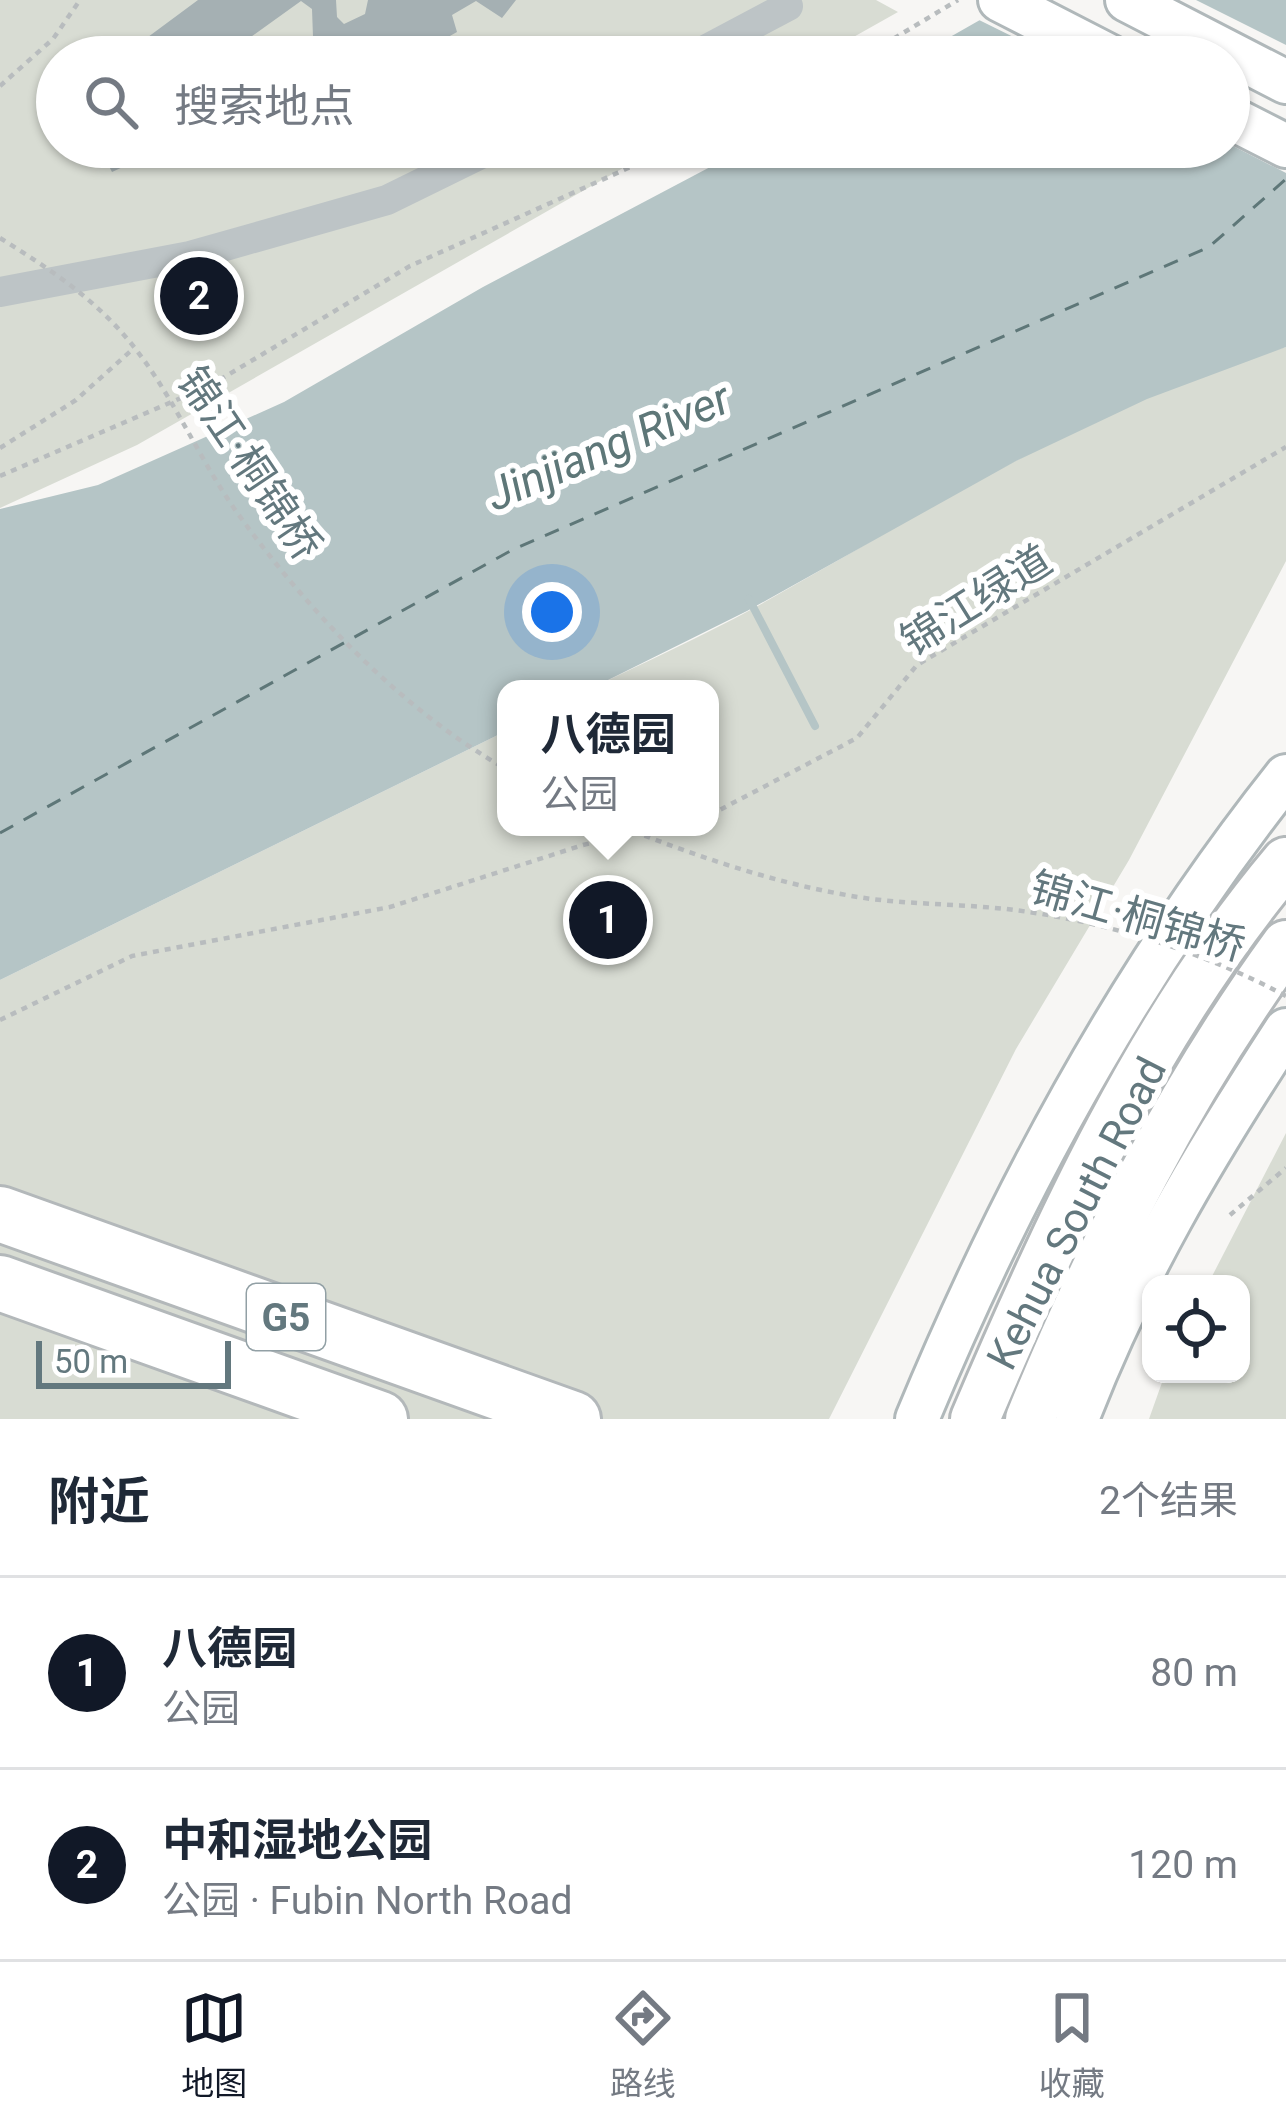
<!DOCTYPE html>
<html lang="zh">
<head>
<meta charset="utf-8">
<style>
	:root { --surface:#fff; --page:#f6f6f7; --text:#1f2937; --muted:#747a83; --line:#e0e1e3; --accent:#111827 }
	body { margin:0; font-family:Roboto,"Noto Sans SC",sans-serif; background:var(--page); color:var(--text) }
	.controls { position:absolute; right:36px; bottom:36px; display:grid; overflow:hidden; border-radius:24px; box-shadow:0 3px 9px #0004 }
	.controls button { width:108px; height:108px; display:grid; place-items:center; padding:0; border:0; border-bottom:3px solid var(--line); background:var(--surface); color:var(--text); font:60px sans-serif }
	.scale { position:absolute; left:36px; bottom:30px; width:195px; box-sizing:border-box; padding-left:12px; border:6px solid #63787e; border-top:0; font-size:33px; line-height:42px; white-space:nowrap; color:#63787e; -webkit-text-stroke:9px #fff; paint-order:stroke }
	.you { position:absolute; left:552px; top:612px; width:42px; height:42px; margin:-30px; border:9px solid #fff; border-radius:50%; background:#1a73e8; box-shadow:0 0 0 18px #1a73e833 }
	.badge { display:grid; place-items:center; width:78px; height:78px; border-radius:50%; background:var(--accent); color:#fff; font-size:39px; font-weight:700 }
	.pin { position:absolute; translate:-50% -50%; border:6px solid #fff; box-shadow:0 3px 12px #0006 }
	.popup { position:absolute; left:497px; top:680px; width:222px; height:156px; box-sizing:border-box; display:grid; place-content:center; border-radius:24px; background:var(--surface); filter:drop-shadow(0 3px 9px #0005); font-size:39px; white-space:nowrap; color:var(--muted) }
	.popup b { font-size:45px; color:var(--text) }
	.popup::after { content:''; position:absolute; left:50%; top:100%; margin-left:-24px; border:24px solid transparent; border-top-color:var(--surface) }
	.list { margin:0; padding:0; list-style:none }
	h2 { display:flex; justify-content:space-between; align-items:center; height:156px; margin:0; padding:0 48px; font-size:51px }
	h2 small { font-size:39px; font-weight:400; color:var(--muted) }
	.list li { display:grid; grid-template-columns:78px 1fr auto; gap:36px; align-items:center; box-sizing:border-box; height:192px; padding:0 48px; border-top:3px solid var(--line) }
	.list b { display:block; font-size:45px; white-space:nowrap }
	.list p { margin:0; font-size:39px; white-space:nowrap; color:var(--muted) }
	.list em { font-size:39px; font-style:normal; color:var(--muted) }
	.icon { flex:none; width:66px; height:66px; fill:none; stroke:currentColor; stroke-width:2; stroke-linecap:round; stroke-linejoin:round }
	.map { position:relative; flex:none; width:1286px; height:1419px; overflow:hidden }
	.search { position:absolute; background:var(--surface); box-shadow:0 3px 9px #0004; left:36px; right:36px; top:36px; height:132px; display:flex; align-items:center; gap:30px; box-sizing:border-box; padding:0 42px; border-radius:66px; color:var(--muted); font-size:45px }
	.sheet { height:540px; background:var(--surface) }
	nav { display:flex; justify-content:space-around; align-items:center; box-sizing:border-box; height:168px; border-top:3px solid var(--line); background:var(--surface); font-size:33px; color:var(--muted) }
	nav a { display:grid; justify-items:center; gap:6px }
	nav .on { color:var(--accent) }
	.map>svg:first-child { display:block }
	.green { fill:#d8dcd3 }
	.water { fill:#b5c5c6 }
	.pier { fill:#f7f6f4 }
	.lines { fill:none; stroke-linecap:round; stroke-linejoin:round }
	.stream { stroke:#b5c5c6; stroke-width:8 }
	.ferry { stroke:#5e7778; stroke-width:3; stroke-dasharray:15 12; stroke-linecap:butt }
	.building { fill:#a5b0b3 }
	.secondary-casing { stroke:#b0b8ba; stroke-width:48 }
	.trunk-casing { stroke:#b3b8ba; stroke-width:54 }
	.motorway-casing { stroke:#b3b8ba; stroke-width:60 }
	.path { stroke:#b8bcbe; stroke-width:4.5; stroke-dasharray:6 6; stroke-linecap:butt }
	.minor { stroke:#bdc4c6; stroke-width:30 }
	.secondary { stroke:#fff; stroke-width:42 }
	.trunk { stroke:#fff; stroke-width:48 }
	.motorway { stroke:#fff; stroke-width:54 }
	.path-bridge { stroke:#b8bcbe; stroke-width:4.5; stroke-dasharray:6 6; stroke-linecap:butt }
	.labels { text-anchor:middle; stroke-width:12; stroke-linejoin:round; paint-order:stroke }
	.shield { fill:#fff; stroke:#92a0a5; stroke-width:3 }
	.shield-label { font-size:39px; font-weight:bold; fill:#63787e }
	.street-label { font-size:42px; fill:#63787e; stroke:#fff }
	.water-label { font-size:45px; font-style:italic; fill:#5e7778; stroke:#fff }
</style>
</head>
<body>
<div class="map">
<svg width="1286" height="1419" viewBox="0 0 1286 1419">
	<rect width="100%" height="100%" fill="#f7f6f4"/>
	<path class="green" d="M0 0H876L898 12 818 57H57V147H660L137 445 0 508Z
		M1286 347V561L1129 860 1016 1049 829 1419H0V980L506 731V827H710V689H590C645 662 701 637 754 608 926 512 1096 402 1286 347Z
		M1286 1133V1419H1149L1165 1374H1241V1284H1208Z"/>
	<path class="water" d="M1015 0H1286V347L1147 399 1016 461 747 611 590 689H506V731L0 980V509L98 485 284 402 483 287 748 147H1229V57H915Z"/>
	<path class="pier" d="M1003 0H1196L1286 45V173L1229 144V57H1054L973 17Z"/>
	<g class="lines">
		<path class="stream" d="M749 599 815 726"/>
		<path class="ferry" d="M0 833 512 550 1209 247 1286 179"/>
	</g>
	<path class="building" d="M198 0H336L337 17 344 24 365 14 368 0H516L502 18 476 1 452 15 457 32 412 57H282L313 37 312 9 301 1 223 57H121Z
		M99 147H166L112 172Z"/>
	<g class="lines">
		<defs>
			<path id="secondary" d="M1000 0 1111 57
				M1127 0 1286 82
				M1229 117 1286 146
				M917 1419C1012 1190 1131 971 1286 776
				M1077 1419C1133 1274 1202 1159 1286 1030"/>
			<path id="trunk" d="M975 1419C1057 1226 1150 1023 1286 862
				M1030 1419C1099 1251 1179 1092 1286 945"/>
			<path id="motorway" d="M0 1214 573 1419
				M0 1283 380 1419"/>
		</defs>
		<use href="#secondary" class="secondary-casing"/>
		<use href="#trunk" class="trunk-casing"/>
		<use href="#motorway" class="motorway-casing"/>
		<path class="path" d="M863 57 958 0
			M0 86 53 39 80 0
			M0 448 76 400 134 348
			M0 476 211 385 410 266 675 147
			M710 815 857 738 917 665 1286 447
			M0 1020 132 956 390 907 583 845 658 827
			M1230 1215 1286 1168"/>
		<path class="minor" d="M692 57 788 6
			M0 292 190 256 387 200 495 147"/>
		<use href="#secondary" class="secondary"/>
		<use href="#trunk" class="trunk"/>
		<use href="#motorway" class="motorway"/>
		<path class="path-bridge" d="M0 238C50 269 97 300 134 347 176 400 201 464 241 518 311 614 402 710 506 769
			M622 827C694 855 765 880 841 894 895 905 951 903 1006 909 1101 920 1203 951 1286 996"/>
	</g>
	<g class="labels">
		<rect class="shield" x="247" y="1284" width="78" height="66" rx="9"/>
		<g class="shield-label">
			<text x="286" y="1331">G5</text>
		</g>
		<g class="street-label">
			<text transform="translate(250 463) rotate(56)" y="15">锦江·桐锦桥</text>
			<text transform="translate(976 600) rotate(-32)" y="15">锦江绿道</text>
			<text transform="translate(1138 916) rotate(16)" y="15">锦江·桐锦桥</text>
			<text transform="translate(1076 1213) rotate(-63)" y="15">Kehua South Road</text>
		</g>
		<g class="water-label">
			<text transform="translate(608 446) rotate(-23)" y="16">Jinjiang River</text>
		</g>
	</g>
</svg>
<div class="controls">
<button><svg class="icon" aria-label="locate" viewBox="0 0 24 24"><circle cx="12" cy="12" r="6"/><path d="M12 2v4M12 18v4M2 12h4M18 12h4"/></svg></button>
</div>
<div class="scale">50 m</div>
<div class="you"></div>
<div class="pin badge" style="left:608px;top:920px">1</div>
<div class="popup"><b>八德园</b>公园</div>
<div class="pin badge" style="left:199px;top:296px">2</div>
<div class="search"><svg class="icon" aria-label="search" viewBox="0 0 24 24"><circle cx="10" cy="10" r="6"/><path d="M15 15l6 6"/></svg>搜索地点</div>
</div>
<section class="sheet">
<h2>附近<small>2个结果</small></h2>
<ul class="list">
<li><span class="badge">1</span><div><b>八德园</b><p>公园</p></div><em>80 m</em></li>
<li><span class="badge">2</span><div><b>中和湿地公园</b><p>公园 · Fubin North Road</p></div><em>120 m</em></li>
</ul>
</section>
<nav>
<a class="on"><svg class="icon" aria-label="map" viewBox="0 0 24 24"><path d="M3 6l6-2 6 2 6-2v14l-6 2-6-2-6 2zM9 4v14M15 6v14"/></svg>地图</a>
<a><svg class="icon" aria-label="directions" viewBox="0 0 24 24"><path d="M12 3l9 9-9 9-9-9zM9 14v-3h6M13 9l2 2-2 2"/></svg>路线</a>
<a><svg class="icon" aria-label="saved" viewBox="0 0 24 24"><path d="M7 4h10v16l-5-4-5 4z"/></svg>收藏</a>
</nav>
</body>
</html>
